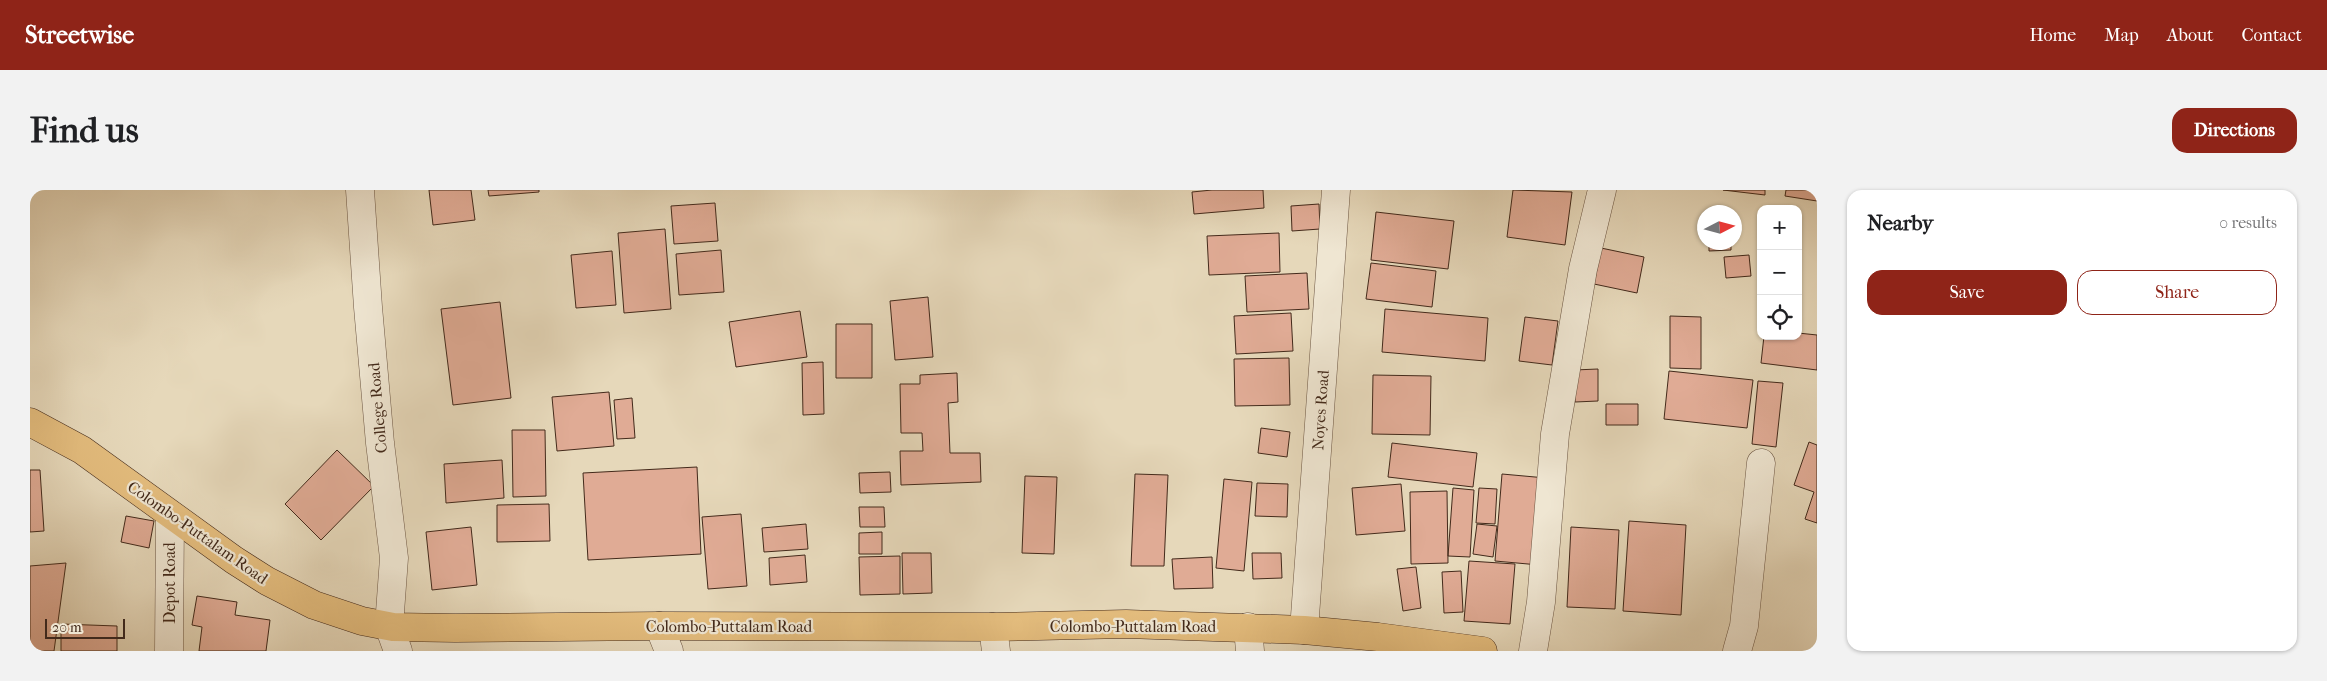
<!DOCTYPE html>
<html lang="en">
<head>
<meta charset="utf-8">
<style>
	:root { --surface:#fff; --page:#f2f2f2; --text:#202124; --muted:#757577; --line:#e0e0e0; --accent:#8f2418 }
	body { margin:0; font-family:"IM FELL French Canon",serif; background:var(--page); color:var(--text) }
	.controls { position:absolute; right:15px; top:15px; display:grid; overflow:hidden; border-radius:10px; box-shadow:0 1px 4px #0004 }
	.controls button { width:45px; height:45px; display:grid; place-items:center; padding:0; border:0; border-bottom:1px solid var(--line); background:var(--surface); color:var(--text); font:25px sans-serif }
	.compass { position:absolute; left:1667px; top:15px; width:45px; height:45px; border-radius:50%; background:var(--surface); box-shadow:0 1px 4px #0004; rotate:84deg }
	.scale { position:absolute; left:15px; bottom:12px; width:80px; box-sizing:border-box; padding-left:5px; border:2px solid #432a1b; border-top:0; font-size:14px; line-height:18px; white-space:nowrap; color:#432a1b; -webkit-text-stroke:4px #efe6d2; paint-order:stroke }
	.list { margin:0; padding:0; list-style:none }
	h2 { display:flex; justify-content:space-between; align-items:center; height:65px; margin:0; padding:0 20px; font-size:21px }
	h2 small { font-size:16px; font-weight:400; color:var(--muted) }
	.actions { display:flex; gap:10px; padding:15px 20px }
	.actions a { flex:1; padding:11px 0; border:1px solid var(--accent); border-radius:15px; text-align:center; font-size:18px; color:var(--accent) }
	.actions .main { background:var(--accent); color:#fff }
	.icon { flex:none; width:28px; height:28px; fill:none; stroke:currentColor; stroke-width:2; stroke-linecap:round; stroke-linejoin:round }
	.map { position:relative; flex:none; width:1787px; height:461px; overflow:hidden; border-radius:15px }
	header { display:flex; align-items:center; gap:30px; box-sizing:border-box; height:70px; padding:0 25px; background:var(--accent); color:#fff }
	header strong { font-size:24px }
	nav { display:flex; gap:28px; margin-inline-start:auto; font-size:18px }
	.intro { display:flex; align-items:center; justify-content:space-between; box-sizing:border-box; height:120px; padding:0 30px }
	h1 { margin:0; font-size:35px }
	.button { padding:12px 22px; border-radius:15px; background:var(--accent); color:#fff; font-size:18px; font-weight:700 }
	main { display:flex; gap:30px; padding:0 30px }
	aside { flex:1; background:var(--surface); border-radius:15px; box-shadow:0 1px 4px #0004 }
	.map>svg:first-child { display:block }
	.building { fill:#e0ab95; stroke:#432a1b }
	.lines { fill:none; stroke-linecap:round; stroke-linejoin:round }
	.minor-casing { stroke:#6c5643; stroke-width:29 }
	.highway-casing { stroke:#432a1b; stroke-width:29 }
	.minor { stroke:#efe6d2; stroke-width:28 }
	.highway { stroke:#e3bc7d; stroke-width:28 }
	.labels { text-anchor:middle; stroke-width:4.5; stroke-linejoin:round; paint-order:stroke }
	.street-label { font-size:16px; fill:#432a1b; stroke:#efe6d2 }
</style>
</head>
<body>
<header>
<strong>Streetwise</strong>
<nav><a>Home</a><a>Map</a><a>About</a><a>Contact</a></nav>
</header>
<div class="intro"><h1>Find us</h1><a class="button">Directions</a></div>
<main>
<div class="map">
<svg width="1787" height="461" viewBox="0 0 1787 461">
	<rect width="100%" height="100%" fill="#e6d8ba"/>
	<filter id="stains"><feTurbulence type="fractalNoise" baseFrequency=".004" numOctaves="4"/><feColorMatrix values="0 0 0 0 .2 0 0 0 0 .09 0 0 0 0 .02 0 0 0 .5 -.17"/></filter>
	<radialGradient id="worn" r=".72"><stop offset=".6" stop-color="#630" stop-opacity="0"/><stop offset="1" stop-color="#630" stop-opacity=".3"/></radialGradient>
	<path class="building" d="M399 0H441L445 30 403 35Z
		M458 0H509V2L459 6Z
		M1182 0H1233L1234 18 1164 24 1162 2Z
		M1483 0 1542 2 1535 55 1477 47Z
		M1693 0H1735V5Z
		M1756 0H1787V11L1755 6Z
		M685 13 688 51 644 54 641 16Z
		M1289 14 1290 39 1262 41 1261 16Z
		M1346 22 1424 31 1418 79 1341 70Z
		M635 39 641 119 594 123 588 43Z
		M1249 43 1250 82 1179 85 1177 46Z
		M1679 52H1701V60L1679 61Z
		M1571 58 1614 67 1607 103 1564 94Z
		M691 60 694 102 649 105 646 64Z
		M582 61 586 115 546 118 541 65Z
		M1719 65 1721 86 1696 88 1694 67Z
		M1341 73 1406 81 1402 117 1336 109Z
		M1277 83 1279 119 1217 122 1215 86Z
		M898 107 903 167 865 170 860 111Z
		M470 112 481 208 423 215 411 119Z
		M1355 119 1458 128 1455 171 1352 162Z
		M770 121 777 167 706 177 699 132Z
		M1261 123 1263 161 1206 164 1204 126Z
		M1640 126 1671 127V179L1640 178Z
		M1495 127 1528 131 1522 175 1489 171Z
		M806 134H842V188H806Z
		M1768 143 1787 145V180L1731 173 1734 146H1768Z
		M1259 168 1260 215 1205 216 1204 169Z
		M793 172 794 224 773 225 772 173Z
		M1568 179V211L1545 212 1544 180Z
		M1639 181 1723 190 1717 238 1634 229Z
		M927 183 928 212 918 213 920 263H950L951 292 871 295 870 261H893L892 243H871L870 194H890V185Z
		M1343 185 1401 186 1400 245 1342 244Z
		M1728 191 1753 193 1746 257 1722 254Z
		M579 202 584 256 527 261 522 207Z
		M602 208 605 248 587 249 584 210Z
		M1576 214H1608V235H1576Z
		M1231 238 1260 242 1257 267 1228 263Z
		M482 240H515L516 306 483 307Z
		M1779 252 1787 255V333L1775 329 1784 302 1764 295Z
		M1362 253 1447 263 1443 297 1358 287Z
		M307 260 344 296 291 350 255 314Z
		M472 270 474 308 416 313 414 274Z
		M667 277 671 364 558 370 553 283Z
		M0 280H10L14 341 0 342Z
		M860 282 861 302 830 303 829 283Z
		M1105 284 1138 285 1134 376H1101Z
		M1472 284 1516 288 1509 375 1465 371Z
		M995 286 1027 287 1024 364 992 363Z
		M1194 289 1222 292 1214 381 1186 378Z
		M1227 293 1258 294 1257 327 1225 326Z
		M1371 294 1375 341 1326 345 1322 298Z
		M1423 298 1444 300 1440 367 1418 366Z
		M1449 298 1467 299 1465 334 1446 333Z
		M1417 301 1418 373 1381 374 1380 302Z
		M519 314 520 351 467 352V315Z
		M829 317H854L855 337H830Z
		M711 324 717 396 678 399 672 327Z
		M96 326 124 331 119 358 91 352Z
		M1599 331 1656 335 1651 425 1593 421Z
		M776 334 778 359 734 362 732 338Z
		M1447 334 1467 336 1463 367 1443 364Z
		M441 337 447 395 402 400 396 342Z
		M1541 337 1589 340 1585 419 1537 417Z
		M852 342V364H829V343Z
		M872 363H901L902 403 873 404Z
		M1222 363H1251L1252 388 1223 389Z
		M775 365 777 392 740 395 739 368Z
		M870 366V404L830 405 829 367Z
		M1182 367 1183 398 1144 399 1142 369Z
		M1439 371 1485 374 1480 434 1434 431Z
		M36 373 24 461H0V376Z
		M1386 377 1391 418 1373 421 1367 379Z
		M1431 381 1433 422 1414 423 1412 382Z
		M167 406 207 412 205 425 240 430 236 461H169L172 437 162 435Z
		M31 434 87 436V461H31Z"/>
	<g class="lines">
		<defs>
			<path id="minor" d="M330 0 338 117 350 253 364 368 359 436 368 461
				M629 436 639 461
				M963 437 966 461
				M1218 437 1220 461
				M1274 440 1306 0
				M139 461 140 325
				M1503 461 1511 412 1525 244 1553 79 1572 0
				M1707 461 1714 436 1731 273"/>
			<path id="highway" d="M0 232 52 260 204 370 237 391 284 415 332 431 363 437 425 438 629 436 963 437 1096 434 1274 440 1348 447 1453 461"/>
		</defs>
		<use href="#minor" class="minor-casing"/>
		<use href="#highway" class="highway-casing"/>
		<use href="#minor" class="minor"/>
		<use href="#highway" class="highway"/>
	</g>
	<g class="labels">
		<g class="street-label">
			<text transform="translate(347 218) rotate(-95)" y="6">College Road</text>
			<text transform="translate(1290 220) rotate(-86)" y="6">Noyes Road</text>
			<text transform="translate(168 342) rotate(35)" y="6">Colombo-Puttalam Road</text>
			<text transform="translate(139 393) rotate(-90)" y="6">Depot Road</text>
			<text x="699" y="442">Colombo-Puttalam Road</text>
			<text x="1103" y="442">Colombo-Puttalam Road</text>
		</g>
	</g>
	<rect width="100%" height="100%" filter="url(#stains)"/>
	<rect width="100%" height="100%" fill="url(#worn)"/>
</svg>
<div class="controls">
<button>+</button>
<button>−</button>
<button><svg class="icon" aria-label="locate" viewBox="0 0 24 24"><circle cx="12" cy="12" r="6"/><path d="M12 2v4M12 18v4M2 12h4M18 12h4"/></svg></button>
</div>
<svg class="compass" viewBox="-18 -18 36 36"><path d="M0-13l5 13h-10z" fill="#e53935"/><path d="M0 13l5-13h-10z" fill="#757577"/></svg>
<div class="scale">20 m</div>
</div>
<aside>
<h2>Nearby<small>0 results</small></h2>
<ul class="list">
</ul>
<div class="actions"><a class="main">Save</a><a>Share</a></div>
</aside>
</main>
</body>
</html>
